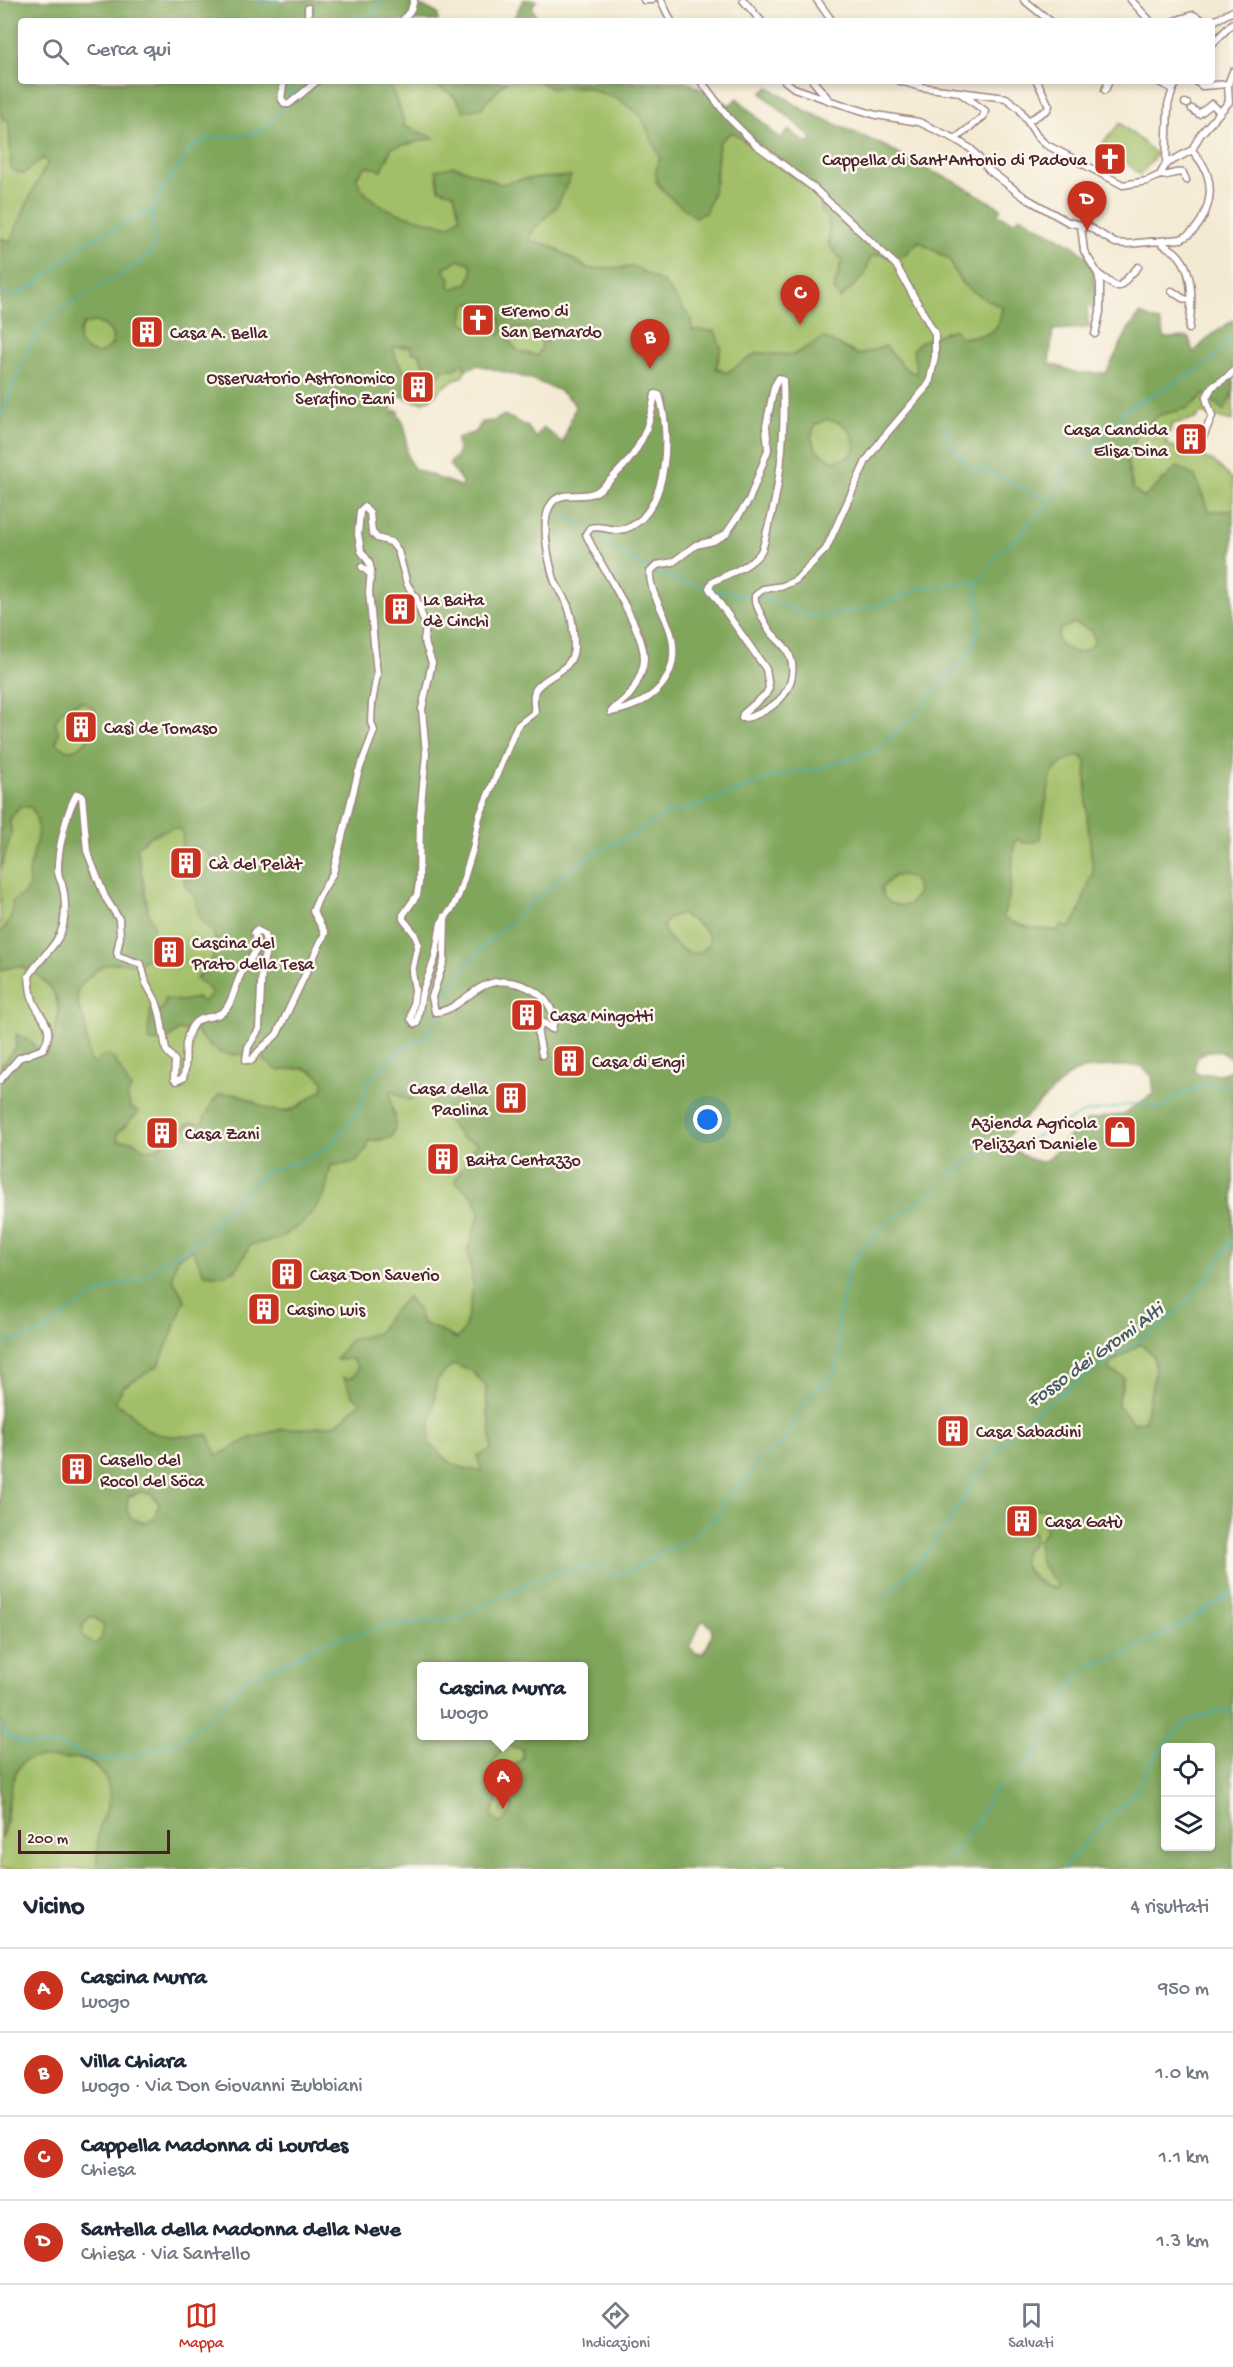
<!DOCTYPE html>
<html lang="it">
<head>
<meta charset="utf-8">
<style>
	:root { --surface:#fff; --page:#f6f6f7; --text:#1f2937; --muted:#747a83; --line:#e0e1e3; --accent:#c8321e }
	body { margin:0; font-family:"Gochi Hand",sans-serif; background:var(--page); color:var(--text) }
	.controls { position:absolute; right:18px; bottom:18px; display:grid; overflow:hidden; border-radius:6px; box-shadow:0 3px 9px #0003 }
	.controls button { width:54px; height:54px; display:grid; place-items:center; padding:0; border:0; border-bottom:2px solid var(--line); background:var(--surface); color:var(--text); font:30px sans-serif }
	.scale { position:absolute; left:18px; bottom:15px; width:152px; box-sizing:border-box; padding-left:6px; border:3px solid #4a1f2b; border-top:0; font-size:16px; line-height:21px; white-space:nowrap; color:#4a1f2b; -webkit-text-stroke:4px #fbf7ec; paint-order:stroke }
	.you { position:absolute; left:708px; top:1120px; width:21px; height:21px; margin:-15px; border:4px solid #fff; border-radius:50%; background:#1a73e8; box-shadow:0 0 0 9px #1a73e833 }
	.badge { display:grid; place-items:center; width:39px; height:39px; border-radius:50%; background:var(--accent); color:#fff; font-size:20px; font-weight:700 }
	.pin { position:absolute; translate:-50% -50px; filter:drop-shadow(0 2px 3px #0008) }
	.pin::after { content:''; position:absolute; top:32px; width:21px; height:18px; background:inherit; clip-path:polygon(0 0,100% 0,50% 100%) }
	.popup { position:absolute; left:417px; top:1662px; width:171px; height:78px; box-sizing:border-box; display:grid; place-content:center; border-radius:6px; background:var(--surface); filter:drop-shadow(0 2px 4px #0005); font-size:20px; white-space:nowrap; color:var(--muted) }
	.popup b { font-size:22px; color:var(--text) }
	.popup::after { content:''; position:absolute; left:50%; top:100%; margin-left:-12px; border:12px solid transparent; border-top-color:var(--surface) }
	.list { margin:0; padding:0; list-style:none }
	h2 { display:flex; justify-content:space-between; align-items:center; height:78px; margin:0; padding:0 24px; font-size:26px }
	h2 small { font-size:20px; font-weight:400; color:var(--muted) }
	.list li { display:grid; grid-template-columns:39px 1fr auto; gap:18px; align-items:center; box-sizing:border-box; height:84px; padding:0 24px; border-top:2px solid var(--line) }
	.list b { display:block; font-size:22px; white-space:nowrap }
	.list p { margin:0; font-size:20px; white-space:nowrap; color:var(--muted) }
	.list em { font-size:20px; font-style:normal; color:var(--muted) }
	.icon { flex:none; width:33px; height:33px; fill:none; stroke:currentColor; stroke-width:2; stroke-linecap:round; stroke-linejoin:round }
	.map { position:relative; flex:none; width:1233px; height:1869px; overflow:hidden }
	.search { position:absolute; background:var(--surface); box-shadow:0 3px 9px #0003; left:18px; right:18px; top:18px; height:66px; display:flex; align-items:center; gap:15px; box-sizing:border-box; padding:0 21px; border-radius:6px; color:var(--muted); font-size:22px }
	.sheet { height:414px; background:var(--surface) }
	nav { display:flex; justify-content:space-around; align-items:center; box-sizing:border-box; height:84px; border-top:2px solid var(--line); background:var(--surface); font-size:16px; color:var(--muted) }
	nav a { display:grid; justify-items:center; gap:3px }
	nav .on { color:var(--accent) }
	.map>svg:first-child { display:block }
	.green { fill:#a1bf67; stroke:#766f49; stroke-width:1.5 }
	.forest { fill:#80a65c; stroke:#656244; stroke-width:1.5; fill-rule:evenodd }
	.lines { fill:none; stroke-linecap:round; stroke-linejoin:round }
	.stream { stroke:#3fb0b7; stroke-width:1.5 }
	.pedestrian-tunnel { stroke:#d2c1b2; stroke-width:4.5; stroke-dasharray:4.5 2; stroke-linecap:butt }
	.pedestrian-casing { stroke:#9f8480; stroke-width:8 }
	.minor-casing { stroke:#9f8480; stroke-width:9 }
	.pedestrian { stroke:#fff; stroke-width:4.5 }
	.minor { stroke:#fff; stroke-width:6 }
	.labels { text-anchor:middle; stroke-width:5; stroke-linejoin:round; paint-order:stroke }
	.poi-label { font-size:18px; fill:#4a1f2b; stroke:#fbf7ec; text-anchor:start }
	.water-label { font-size:20px; font-style:italic; fill:#465963; stroke:#fbf7ec }
</style>
</head>
<body>
<div class="map">
<svg width="1233" height="1869" viewBox="0 0 1233 1869">
	<rect width="100%" height="100%" fill="#fbf7ec"/>
	<filter id="ink" filterUnits="userSpaceOnUse"><feTurbulence type="fractalNoise" baseFrequency=".0167" numOctaves="2"/><feDisplacementMap in="SourceGraphic" scale="12" xChannelSelector="R" yChannelSelector="G"/><feConvolveMatrix kernelMatrix="1 2 1 2 8 2 1 2 1" color-interpolation-filters="sRGB"/></filter>
	<filter id="wash" filterUnits="userSpaceOnUse"><feTurbulence type="fractalNoise" baseFrequency=".008" numOctaves="4" result="noise"/><feDisplacementMap in="SourceGraphic" scale="24" xChannelSelector="R" yChannelSelector="G"/><feGaussianBlur stdDeviation="1.35" result="paint"/><feColorMatrix in="noise" values="0 0 0 0 0 0 0 0 0 0 0 0 0 0 0 0 0 1.4 0 .05"/><feComposite in="paint" operator="in"/></filter>
	<g filter="url(#wash)">
		<rect width="100%" height="100%" fill="#f4ead4"/>
		<path class="green" d="M388 81H429L454 96 481 108 506 81H538L551 88 584 87 618 99 642 116 660 158 656 182 664 192 694 216 716 182 719 142 733 131C762 155 794 175 822 199L821 211 829 222V245L842 260 834 289 840 299 864 276 871 256 882 254 904 255 919 241 950 260C957 287 979 296 1002 307 999 349 976 328 959 340 945 350 931 363 918 374L907 370 885 346 859 355 824 338 793 355 757 353 726 373 716 368 719 358 635 267 589 269 551 246 529 240 532 230 557 206 524 179 501 184 484 177 437 170 439 189 454 193 460 217 450 226C418 220 368 211 356 178L366 166 388 159 391 148 433 138 404 126C403 108 393 98 388 81Z
			M0 114 9 124 11 143 23 174 43 158 48 164C31 188 24 216 10 241L0 238Z
			M1120 123 1157 154 1140 175 1103 143Z
			M458 260 468 262 472 266V274L468 283 452 289 449 286 450 278 444 271 445 267Z
			M471 303H488L495 305C497 315 505 325 500 335L491 329 465 324 462 320 465 306Z
			M96 322C108 326 115 332 112 345L99 354C81 351 72 338 86 323Z
			M517 328 539 329 547 336V342L541 340 542 348 537 356C521 351 518 356 507 337L510 330Z
			M394 347H411L412 352 420 353 421 359 427 363C422 371 416 379 406 378L412 376C401 368 397 362 393 350Z
			M463 362 465 370 463 376C456 380 447 383 441 389 429 400 425 407 406 398L404 384C413 380 421 372 430 369L434 372Z
			M1233 391V421L1201 413 1195 419 1172 424 1166 444 1213 461 1233 480V509L1228 511H1208L1202 493 1156 488 1144 498 1133 490 1127 462 1139 430 1160 415 1188 408 1205 394 1232 397Z
			M826 419C832 421 839 422 844 425 852 431 859 446 851 455 847 459 838 460 833 461L817 451 811 438 815 425Z
			M1075 623 1092 631 1095 642 1088 649 1077 653 1063 647 1057 639 1060 629Z
			M82 701 94 709C98 727 87 751 66 750L56 744 59 733 55 722 61 711Z
			M1082 756 1086 762 1087 816 1093 872 1078 915 1070 928C1048 934 1024 927 1004 919L1003 914C1012 901 1012 859 1014 842L1019 839 1023 843 1039 841 1051 775C1058 764 1069 757 1082 756Z
			M20 806 31 807C46 827 33 858 29 881V887L24 894 12 902C14 918 9 922 0 934V871L11 835 10 819Z
			M172 828 180 829 188 848 199 847 210 855C210 876 205 878 185 878L197 898 201 921 213 931 215 938V951L210 965 196 979 208 987 212 994 203 1002 197 998 182 1001 165 999 164 1006 159 1012 151 1007V1014L167 1040 179 1030 196 1031C220 1061 226 1054 262 1053L279 1071C302 1068 307 1064 324 1082L322 1090C281 1118 282 1118 238 1094L214 1100 202 1123C197 1123 192 1122 188 1124 171 1132 153 1164 134 1141L118 1142 117 1134 131 1108C125 1091 106 1069 90 1061L84 1021 78 1005 77 990C98 965 105 959 138 964L151 943 149 936 154 927 148 911 137 847 149 837Z
			M903 875C914 878 917 882 918 893L909 905C895 907 883 903 881 888L894 876Z
			M681 914C694 921 705 926 710 940 700 968 669 946 663 927 667 918 671 916 681 914Z
			M18 966C25 969 33 972 40 976 66 996 59 1029 46 1055L39 1053 16 1034V1047L0 1068V970Z
			M391 1090 416 1098 423 1091 463 1139 478 1143 455 1181 475 1198 480 1213 468 1249 473 1286 470 1308 464 1330 457 1339 421 1322 418 1309 388 1317 378 1334 350 1340 337 1360 348 1358 357 1363V1373L351 1378 347 1379 361 1402 337 1424 312 1428 282 1429 251 1438 217 1456 208 1435C189 1435 159 1441 144 1427 133 1416 130 1410 115 1403L123 1386 159 1365 185 1300 172 1278 177 1258 193 1249 204 1274 235 1271 250 1245 278 1239 324 1197 331 1165 355 1163 368 1141 383 1140 396 1117 389 1102Z
			M1140 1344C1143 1346 1149 1350 1151 1353 1161 1368 1146 1404 1145 1422H1133L1117 1405 1122 1388 1109 1370 1111 1363Z
			M453 1364 472 1371 486 1386 487 1414 492 1426 491 1450 482 1471C451 1468 451 1465 429 1444 429 1422 436 1402 436 1381Z
			M140 1492 152 1494 159 1504 154 1519 145 1523 130 1518C127 1511 125 1503 129 1496Z
			M1040 1509 1048 1510 1051 1514 1046 1525V1531L1038 1541 1040 1563 1058 1585 1057 1588C1050 1589 1045 1586 1039 1581 1020 1567 1020 1555 1017 1533L1009 1532 1010 1525 1017 1513Z
			M89 1617C97 1617 101 1620 105 1627L101 1639 95 1644 88 1641 82 1634 83 1625Z
			M505 1745 522 1749 523 1758C513 1768 511 1775 517 1788L511 1802 512 1813 499 1824 491 1815 498 1798 492 1764Z
			M53 1757C62 1759 72 1757 80 1759 101 1766 114 1783 108 1805 107 1810 104 1814 102 1818 98 1834 97 1853 97 1869H0C0 1860 0 1849 0 1840 1 1836 4 1832 5 1827 10 1806 7 1776 25 1760 31 1755 45 1758 53 1757Z"/>
		<path class="forest" d="M0 0H280L282 3 288 0H410V4L427 8 438 14V21H21V81H388C393 98 403 108 404 126L434 138 391 148 382 170 366 166 356 177C367 211 418 220 450 226L460 217 454 193 439 189 436 170 455 166 501 184 524 179 571 176 557 206 533 230 529 240 551 246 589 269 635 267 664 283 691 319 692 330 715 331 721 348 716 368 726 373 757 353 793 355 824 338 859 355 885 346 907 370 917 374 913 349 922 341 954 329 962 338C986 336 1000 335 1002 307 979 296 957 287 950 260L919 241 904 255 892 259 882 254 871 256 864 276 840 299 834 289 842 260 829 245V222L821 211 822 199C794 175 762 155 732 132L719 142C716 166 717 190 705 213L695 217C675 200 645 186 660 158L641 116 618 99 584 87 551 88 538 81H686L730 105 737 98 780 139 789 130 808 144 812 138 761 93 769 87 804 110 889 148 915 164 954 181 1001 208 998 214 1014 222 1021 216C1041 231 1068 238 1085 256 1096 268 1096 291 1097 306L1087 308 1089 328 1053 330 1049 363 1077 373H1106L1128 330 1140 314 1160 322 1165 338 1189 337 1193 353 1209 337 1233 320V391L1224 411 1205 394 1188 408 1160 415 1139 430 1127 462 1133 489 1144 498 1177 467 1195 476 1208 511H1228L1233 509V1060C1220 1048 1211 1048 1197 1058L1194 1070 1198 1074C1211 1073 1222 1077 1233 1068V1869H790L787 1863H778L766 1869H97C97 1856 97 1841 99 1828 101 1820 106 1813 108 1806 114 1785 100 1761 77 1758 73 1758 68 1760 63 1759 54 1758 30 1755 23 1762 4 1783 12 1815 0 1840V1068L16 1047V1034L33 1043 39 1053 47 1054C53 1041 59 1023 59 1008 59 992 35 969 19 966 13 965 5 969 0 970V934C9 922 14 918 12 902L24 894 29 887C25 860 49 831 31 807L20 806 10 819 11 835 0 871V238L10 241C24 215 31 188 48 164L43 158 23 174 11 170 9 124 0 114ZM458 260 468 262 472 266V274L468 283 452 289 449 286 450 278 444 271 445 267ZM471 303C477 304 487 301 492 303 499 305 503 329 500 335L491 329 465 324 462 320 465 306ZM96 322C108 326 115 332 112 345L99 354C81 351 72 338 85 323ZM517 328 539 329 547 336V342L541 339 542 348 537 356C521 351 518 356 507 337L510 330ZM408 346 411 347V352L420 353 422 363 426 364 419 374 409 379 407 377 414 373 404 372 398 363 393 350 394 347ZM463 363 465 370 478 365 531 379 558 390 572 401 575 407 563 443 543 427 536 438 527 426 504 415 494 421 482 422 476 432 457 438 458 454 449 464 462 482V487C455 484 416 470 414 468 400 453 413 432 398 415L399 411 394 410 393 415 391 410 397 395 406 398 404 384C413 380 421 372 430 369L437 376 442 373V369H455ZM826 419C832 421 839 422 844 425 852 431 859 446 851 455 846 459 838 460 833 461L817 451 811 438 815 425ZM1075 623 1092 631 1095 641 1088 649 1077 653 1063 647 1057 639 1060 629ZM82 701 94 709C98 727 87 751 66 750L56 743 59 733 55 722 61 711ZM1082 756 1086 762 1087 816 1093 872 1078 915 1070 928 1061 925 1058 931 1025 927 1004 919 1003 914C1012 902 1012 859 1014 842L1019 839 1023 843 1039 841 1051 775C1058 764 1069 757 1082 756ZM172 828 180 829 183 836 181 847H199L210 855C210 876 204 878 184 878L185 886C201 902 193 902 201 919 203 925 211 928 213 933 223 951 207 968 196 979L208 987 212 994 203 1002 197 998 182 1001 165 999 164 1006 159 1012 151 1007 148 1033 150 1042 167 1040 179 1030 196 1031C220 1061 226 1054 262 1053L265 1061 279 1071C302 1068 307 1064 324 1082L322 1090 294 1110 284 1112 267 1109 238 1094H220L214 1100 202 1123C175 1121 172 1148 149 1150 141 1150 138 1143 133 1141 129 1140 122 1141 118 1141L117 1134 139 1112 131 1108 127 1097 131 1089 115 1060 108 1055 100 1057 97 1064 90 1061 84 1021 78 1005 77 990C98 965 105 959 138 965L146 959 167 963 161 947 151 943 149 937 154 927 148 911 137 847 149 837ZM903 875C914 878 917 882 918 893L909 905C895 907 883 903 881 888L894 876ZM681 914C694 921 705 926 710 940 700 968 669 946 663 927 667 918 671 916 681 914ZM1112 1066H1141L1152 1076 1154 1093 1123 1114 1088 1120 1071 1134 1049 1158 1042 1162C1028 1160 1014 1152 1007 1139L1013 1129 1069 1075 1083 1069ZM391 1091 407 1100 416 1098 423 1092 463 1139 477 1143 455 1181 475 1198 480 1213 468 1249 473 1286 470 1308 464 1330 457 1339 421 1322 418 1309 407 1297 388 1317 378 1333 350 1340 337 1357V1360L353 1359 358 1368 354 1376 347 1379 343 1376 352 1395 361 1402 337 1424 312 1428 282 1429 251 1438 217 1456 209 1435C189 1435 159 1441 144 1427 133 1416 130 1410 115 1403L123 1387 159 1365 185 1300 172 1278 177 1258 193 1250 204 1274C234 1279 237 1269 250 1245L278 1239 302 1224 324 1197 331 1165 355 1163 367 1149 368 1141 391 1138C402 1118 387 1111 391 1091ZM1140 1344C1143 1347 1149 1350 1152 1353 1161 1368 1146 1404 1145 1421L1133 1422 1117 1405 1124 1377 1109 1370 1111 1363ZM453 1364 472 1371 486 1386C487 1408 492 1427 491 1450L477 1456 482 1471C452 1468 450 1464 429 1443 429 1422 436 1402 436 1381ZM140 1492 152 1494 159 1504 154 1519 145 1523 130 1518C127 1511 125 1503 129 1496ZM1040 1509 1048 1510 1051 1514 1044 1524 1046 1531 1038 1541 1040 1563 1058 1585 1057 1588 1053 1589C1043 1585 1025 1575 1023 1563 1022 1559 1024 1555 1025 1549L1029 1548 1035 1541 1034 1533 1029 1530 1017 1533 1009 1532 1010 1524 1017 1513ZM89 1617H95L104 1627 101 1639 95 1644 88 1641 82 1634 83 1625ZM705 1621 712 1628C713 1637 708 1645 703 1653H695L690 1647 701 1622ZM422 1666H584V1736H422ZM505 1745 522 1749 523 1758 514 1766 510 1780 517 1788 511 1802 512 1813 499 1824 491 1815 498 1798 492 1764ZM1166 1748H1210V1846H1166Z
			M523 0H537L532 7 539 21H514V18Z
			M429 81H506L481 108 464 111 454 96Z"/>
		<g class="lines">
			<path class="stream" d="M259 4 280 0
				M357 21 376 12 383 0
				M285 100 301 81
				M0 292 17 295 36 284 85 243 152 210
				M0 416C18 384 18 352 46 323 75 292 119 283 149 254 157 246 154 238 153 229 152 223 154 216 153 211 153 197 174 174 181 164 184 160 185 155 188 152 215 120 265 155 283 104
				M943 422 953 450 971 467 996 474 1049 502
				M561 514 582 525
				M596 533 615 550 647 569
				M656 573 704 588
				M714 590 750 597
				M761 598 816 617 878 606 919 589 976 581
				M443 1006 450 991 460 975 488 941 566 873 594 853 631 836 666 814 711 801 764 780 792 772 817 769 875 751 922 709 933 691 972 649 980 622V608L976 593 978 581 984 577 997 554 1018 537 1032 519 1056 498 1064 471 1071 462 1107 437 1117 424 1124 410 1200 369 1210 362 1233 336
				M8 1342 38 1334 85 1301 99 1293 122 1283 144 1279 161 1262 182 1252 193 1243 202 1240 224 1211 265 1172 305 1160 327 1148 359 1111 369 1079 379 1072 402 1048 425 1038 439 1015
				M0 1345 6 1343
				M879 1601C914 1573 938 1537 963 1500 969 1492 972 1481 979 1473 991 1456 1006 1440 1020 1425 1031 1413 1044 1407 1056 1397 1089 1371 1127 1351 1161 1325 1191 1303 1213 1270 1233 1239
				M0 1727 10 1737 29 1745H53L69 1749 92 1760 99 1761 140 1753 180 1741 218 1710 250 1674 256 1675 293 1659 323 1642 391 1625 454 1619 512 1592 529 1582 559 1571 588 1568 602 1569 615 1574 634 1569 666 1550 683 1543 714 1520 723 1508 722 1500 746 1481 756 1462 783 1443 809 1394 829 1381 837 1368 840 1352 838 1320 849 1268 855 1257 884 1224 935 1190 954 1172 983 1151 1029 1140 1084 1113 1133 1104H1147L1161 1109 1176 1096C1183 1095 1198 1086 1206 1082L1213 1086 1233 1085
				M946 1859 963 1841 978 1820 991 1794 1028 1763 1037 1751 1069 1687 1078 1676 1090 1666 1117 1657 1182 1625 1233 1592
				M1063 1869 1088 1839 1134 1793 1152 1761 1182 1725 1194 1718 1216 1712 1227 1713 1233 1709"/>
		</g>
	</g>
	<g filter="url(#ink)">
		<g class="lines">
			<path class="pedestrian-tunnel" d="M483 326 486 319"/>
			<defs>
				<path id="pedestrian" d="M486 319 487 317"/>
				<path id="minor" d="M644 0H652
					M661 0 671 21
					M743 0 761 21
					M817 0 832 21
					M1024 0 1050 21
					M1131 0 1150 21
					M308 8V21
					M402 21 411 10 414 0
					M1174 21 1193 15 1204 21
					M1212 22 1233 11
					M1212 44 1233 23
					M284 81 281 98 285 104H289L317 81
					M785 81 794 88 831 101 876 115 919 122 955 139 971 149 989 170 1024 197 1068 222 1089 227 1115 243 1127 244 1181 239C1204 229 1215 196 1207 174 1204 164 1198 158 1192 150
					M813 81 830 101
					M900 81 921 87 1006 98 1019 108 1037 136 1045 144 1123 185 1147 181 1160 175 1166 164 1168 105 1173 89
					M1157 81 1173 89 1178 81
					M1197 82 1202 86 1228 84
					M1105 90 1109 81
					M1229 102 1228 84 1233 71
					M1185 103 1187 104
					M1192 109 1199 114 1212 104 1220 112
					M1028 121 1047 110 1049 106 1037 81
					M955 139 983 117 985 111 959 92
					M1166 164 1192 150 1200 135 1229 102
					M1160 175C1167 178 1175 170 1183 173L1186 180
					M1081 226 1084 251 1098 274 1100 284V312L1095 334
					M1159 241C1165 247 1173 249 1178 255 1195 273 1192 307 1189 329
					M1098 274 1115 286H1120L1138 267
					M1172 291 1182 298 1191 301
					M1198 448 1212 416 1206 398 1212 387 1230 375 1233 371
					M362 567 370 574
					M445 916 444 961 432 997 435 1012C455 1012 470 990 488 984 515 974 562 997 552 1029L541 1021 538 1034 542 1055
					M0 1080 19 1058 43 1049C55 1028 44 1022 35 1005 30 996 30 986 29 976 39 958 58 946 63 926 66 911 66 898 62 884 60 879 58 876 58 871 57 853 67 809 77 794L82 796 87 851 105 897 119 919 120 937 117 952 118 956 141 964 146 983 156 1001 160 1014 166 1050 175 1061 174 1079 176 1081 183 1078C189 1061 181 1047 191 1028 198 1014 212 1020 223 1012 233 1004 235 984 241 974 245 966 252 958 256 950 258 943 256 939 254 932L256 930 264 934 267 945 262 968 259 1029 248 1047 246 1060H252C258 1049 269 1043 277 1034L325 933 313 911 320 895 333 873 358 773 374 731 371 722 372 703 377 674 369 592 371 570 369 562 361 551 358 534 360 511 364 507 370 513 372 532 377 538 391 542 398 551 407 584 416 598 426 627 424 640 432 663 422 709 426 754 420 815 419 883 417 895 403 915V919L414 933 418 943 412 972 415 990 411 1019 415 1024 417 1023 422 993 435 958 441 923 453 907 459 894 473 849 479 817 517 726 535 712C534 705 532 695 536 689 548 673 573 672 574 647 574 635 572 617 568 606 564 598 559 590 555 582 549 564 540 523 550 506 559 488 581 500 596 492 604 487 612 478 619 471 641 450 650 424 655 394L659 395C671 430 669 508 630 527 614 535 604 524 590 528L586 534C600 567 644 627 644 659 644 669 638 681 633 690 628 699 617 704 611 712 649 705 680 681 672 638 668 616 649 594 650 572L657 565 673 562 696 545 713 541 726 534 749 500 768 450 766 426 774 387 779 378 783 380C785 430 782 483 767 531 765 538 764 548 760 553 750 567 726 575 712 582L709 588 766 669 769 688 766 694 743 714 742 718C750 719 765 711 772 706 790 694 798 671 788 652 784 644 775 638 770 631 764 622 759 611 755 601V596L763 589 783 586 796 580 826 549 866 461 882 439 929 384 935 357V334L896 265 814 188 755 144 728 117 701 81"/>
			</defs>
			<use href="#pedestrian" class="pedestrian-casing"/>
			<use href="#minor" class="minor-casing"/>
			<use href="#pedestrian" class="pedestrian"/>
			<use href="#minor" class="minor"/>
		</g>
	</g>
	<defs>
		<symbol id="church-square" viewBox="-11 -11 22 22"><rect x="-9" y="-9" width="18" height="18" rx="4" fill="#c8321e" stroke="#fbf7ec"/><path d="M-1.2-6h2.4v3.5h3.3v2.4h-3.3V6h-2.4V-.1h-3.3v-2.4h3.3Z" fill="#fff"/></symbol>
		<symbol id="building-square" viewBox="-11 -11 22 22"><rect x="-9" y="-9" width="18" height="18" rx="4" fill="#c8321e" stroke="#fbf7ec"/><path d="M-4-6H4V6H1V3H-1V6H-4ZM-2.5-4.3h1.7v1.8h-1.7ZM.8-4.3h1.7v1.8H.8ZM-2.5-1h1.7V.8h-1.7ZM.8-1h1.7V.8H.8Z" fill="#fff"/></symbol>
		<symbol id="shop-square" viewBox="-11 -11 22 22"><rect x="-9" y="-9" width="18" height="18" rx="4" fill="#c8321e" stroke="#fbf7ec"/><path d="M-5-2.5h2.3a2.7 3.5 0 0 1 5.4 0H5L5.5 6h-11ZM-1.5-2.5h3a1.5 2.3 0 0 0-3 0Z" fill="#fff"/></symbol>
	</defs>
	<g fill-rule="evenodd">
		<use href="#church-square" x="1091" y="140" width="38" height="38"/>
		<use href="#church-square" x="459" y="301" width="38" height="38"/>
		<use href="#building-square" x="128" y="313" width="38" height="38"/>
		<use href="#building-square" x="399" y="368" width="38" height="38"/>
		<use href="#building-square" x="1172" y="420" width="38" height="38"/>
		<use href="#building-square" x="381" y="590" width="38" height="38"/>
		<use href="#building-square" x="62" y="708" width="38" height="38"/>
		<use href="#building-square" x="167" y="844" width="38" height="38"/>
		<use href="#building-square" x="150" y="933" width="38" height="38"/>
		<use href="#building-square" x="508" y="996" width="38" height="38"/>
		<use href="#building-square" x="550" y="1042" width="38" height="38"/>
		<use href="#building-square" x="492" y="1079" width="38" height="38"/>
		<use href="#shop-square" x="1101" y="1113" width="38" height="38"/>
		<use href="#building-square" x="143" y="1114" width="38" height="38"/>
		<use href="#building-square" x="424" y="1140" width="38" height="38"/>
		<use href="#building-square" x="268" y="1255" width="38" height="38"/>
		<use href="#building-square" x="245" y="1290" width="38" height="38"/>
		<use href="#building-square" x="934" y="1412" width="38" height="38"/>
		<use href="#building-square" x="58" y="1450" width="38" height="38"/>
		<use href="#building-square" x="1003" y="1502" width="38" height="38"/>
	</g>
	<g class="labels">
		<g class="poi-label">
			<text x="1087" y="165" text-anchor="end">Cappella di Sant'Antonio di Padova</text>
			<text x="501" y="316">Eremo di<tspan x="501" dy="21">San Bernardo</tspan></text>
			<text x="170" y="338">Casa A. Bella</text>
			<text x="395" y="383" text-anchor="end">Osservatorio Astronomico<tspan x="395" dy="21">Serafino Zani</tspan></text>
			<text x="1168" y="435" text-anchor="end">Casa Candida<tspan x="1168" dy="21">Elisa Dina</tspan></text>
			<text x="423" y="605">La Baita<tspan x="423" dy="21">dè Cinchì</tspan></text>
			<text x="104" y="733">Casì de Tomaso</text>
			<text x="209" y="869">Cà del Pelàt</text>
			<text x="192" y="948">Cascina del<tspan x="192" dy="21">Prato della Tesa</tspan></text>
			<text x="550" y="1021">Casa Mingotti</text>
			<text x="592" y="1067">Casa di Engi</text>
			<text x="488" y="1094" text-anchor="end">Casa della<tspan x="488" dy="21">Paolina</tspan></text>
			<text x="1097" y="1128" text-anchor="end">Azienda Agricola<tspan x="1097" dy="21">Pelizzari Daniele</tspan></text>
			<text x="185" y="1139">Casa Zani</text>
			<text x="466" y="1165">Baita Centazzo</text>
			<text x="310" y="1280">Casa Don Saverio</text>
			<text x="287" y="1315">Casino Luis</text>
			<text x="976" y="1437">Casa Sabadini</text>
			<text x="100" y="1465">Casello del<tspan x="100" dy="21">Rocol del Söca</tspan></text>
			<text x="1045" y="1527">Casa Gatù</text>
		</g>
		<g class="water-label">
			<text transform="translate(1094 1354) rotate(-36)" y="7">Fosso dei Gromi Alti</text>
		</g>
	</g>
</svg>
<div class="controls">
<button><svg class="icon" aria-label="locate" viewBox="0 0 24 24"><circle cx="12" cy="12" r="6"/><path d="M12 2v4M12 18v4M2 12h4M18 12h4"/></svg></button>
<button><svg class="icon" aria-label="layers" viewBox="0 0 24 24"><path d="M12 4l9 5-9 5-9-5zM3 14l9 5 9-5"/></svg></button>
</div>
<div class="scale">200 m</div>
<div class="you"></div>
<div class="pin badge" style="left:503px;top:1809px">A</div>
<div class="popup"><b>Cascina Murra</b>Luogo</div>
<div class="pin badge" style="left:650px;top:369px">B</div>
<div class="pin badge" style="left:800px;top:325px">C</div>
<div class="pin badge" style="left:1087px;top:231px">D</div>
<div class="search"><svg class="icon" aria-label="search" viewBox="0 0 24 24"><circle cx="10" cy="10" r="6"/><path d="M15 15l6 6"/></svg>Cerca qui</div>
</div>
<section class="sheet">
<h2>Vicino<small>4 risultati</small></h2>
<ul class="list">
<li><span class="badge">A</span><div><b>Cascina Murra</b><p>Luogo</p></div><em>950 m</em></li>
<li><span class="badge">B</span><div><b>Villa Chiara</b><p>Luogo · Via Don Giovanni Zubbiani</p></div><em>1.0 km</em></li>
<li><span class="badge">C</span><div><b>Cappella Madonna di Lourdes</b><p>Chiesa</p></div><em>1.1 km</em></li>
<li><span class="badge">D</span><div><b>Santella della Madonna della Neve</b><p>Chiesa · Via Santello</p></div><em>1.3 km</em></li>
</ul>
</section>
<nav>
<a class="on"><svg class="icon" aria-label="map" viewBox="0 0 24 24"><path d="M3 6l6-2 6 2 6-2v14l-6 2-6-2-6 2zM9 4v14M15 6v14"/></svg>Mappa</a>
<a><svg class="icon" aria-label="directions" viewBox="0 0 24 24"><path d="M12 3l9 9-9 9-9-9zM9 14v-3h6M13 9l2 2-2 2"/></svg>Indicazioni</a>
<a><svg class="icon" aria-label="saved" viewBox="0 0 24 24"><path d="M7 4h10v16l-5-4-5 4z"/></svg>Salvati</a>
</nav>
</body>
</html>
